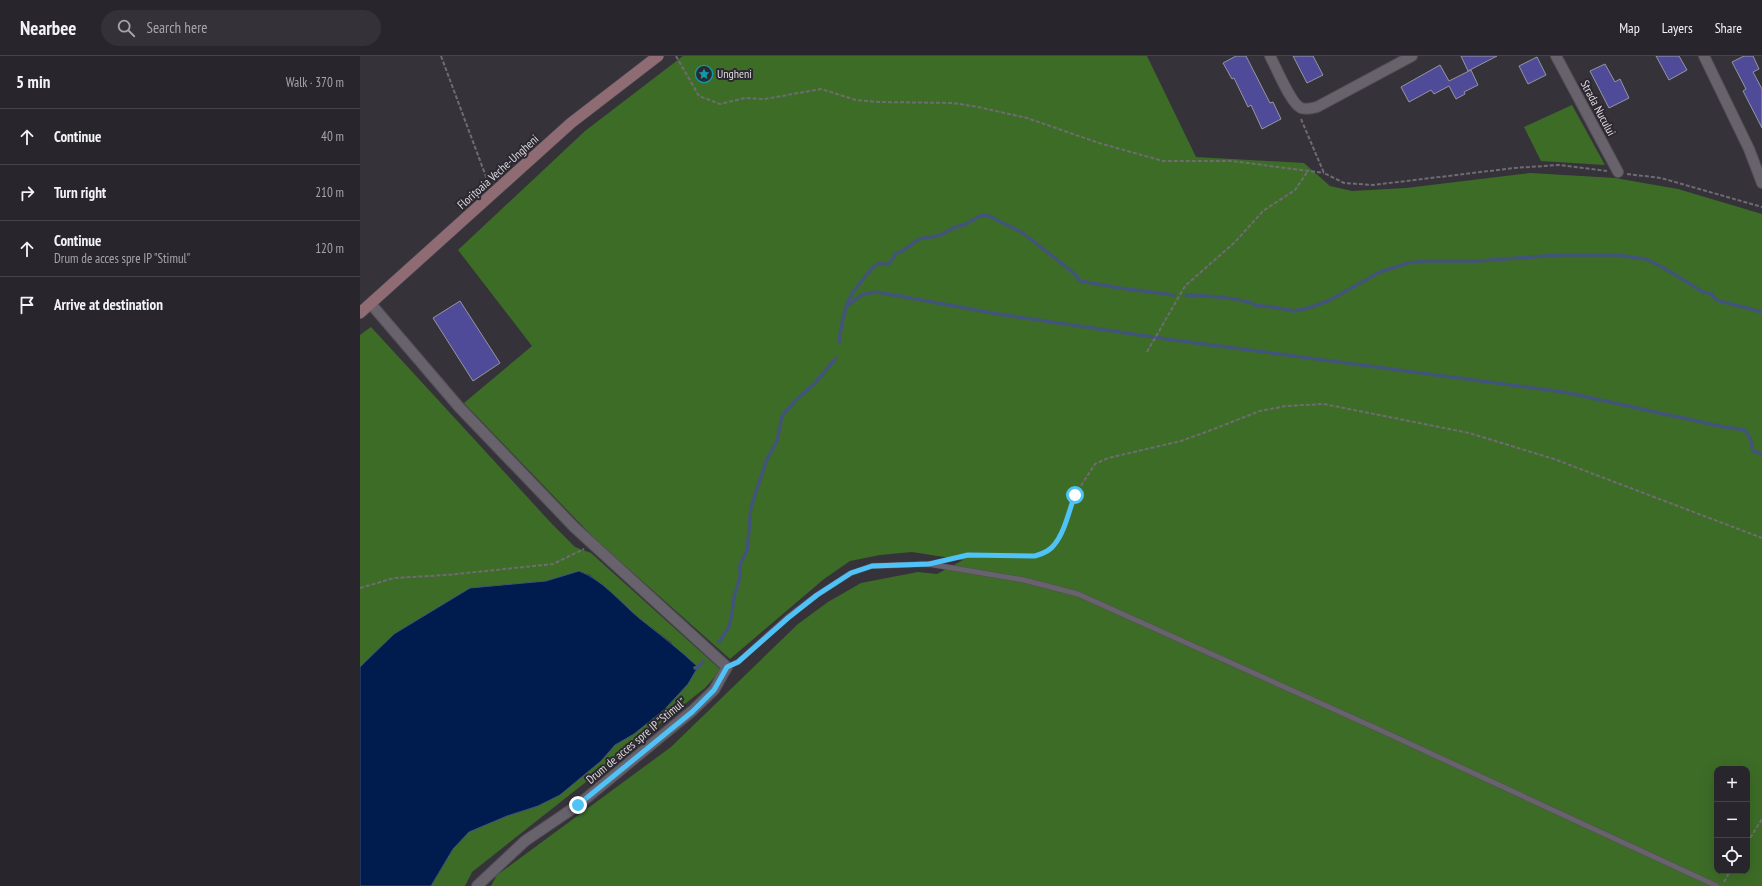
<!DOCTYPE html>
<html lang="en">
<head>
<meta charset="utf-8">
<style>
	:root { --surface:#28262c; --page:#343238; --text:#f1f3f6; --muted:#a5a5a9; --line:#444348 }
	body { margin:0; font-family:"PT Sans Narrow",sans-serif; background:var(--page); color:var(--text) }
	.controls { position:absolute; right:12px; bottom:12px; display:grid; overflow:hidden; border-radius:8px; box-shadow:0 4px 16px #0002 }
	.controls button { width:36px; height:36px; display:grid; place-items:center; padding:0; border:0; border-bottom:1px solid var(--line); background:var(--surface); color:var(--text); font:20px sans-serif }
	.stop { position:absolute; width:12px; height:12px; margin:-9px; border:3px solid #4fc3f7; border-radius:50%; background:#fff }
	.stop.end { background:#4fc3f7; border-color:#fff; box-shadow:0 1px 4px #0008 }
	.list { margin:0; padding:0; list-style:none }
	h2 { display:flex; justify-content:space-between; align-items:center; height:52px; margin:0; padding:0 16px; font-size:17px }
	h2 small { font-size:13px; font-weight:400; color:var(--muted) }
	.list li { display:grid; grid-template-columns:26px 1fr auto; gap:12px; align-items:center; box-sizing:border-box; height:56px; padding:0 16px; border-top:1px solid var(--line) }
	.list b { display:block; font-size:15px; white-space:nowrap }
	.list p { margin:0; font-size:13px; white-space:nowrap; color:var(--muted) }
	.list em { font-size:13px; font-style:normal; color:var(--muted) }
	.icon { flex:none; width:22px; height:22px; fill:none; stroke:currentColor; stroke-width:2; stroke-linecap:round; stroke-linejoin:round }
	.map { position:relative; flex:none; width:1402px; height:830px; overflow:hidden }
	header { display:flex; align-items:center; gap:24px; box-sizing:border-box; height:56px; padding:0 20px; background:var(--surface); border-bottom:1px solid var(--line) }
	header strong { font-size:19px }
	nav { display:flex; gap:22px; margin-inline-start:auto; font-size:14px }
	.search { width:280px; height:36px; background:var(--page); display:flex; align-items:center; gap:10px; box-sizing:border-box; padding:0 14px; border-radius:22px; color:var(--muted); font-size:15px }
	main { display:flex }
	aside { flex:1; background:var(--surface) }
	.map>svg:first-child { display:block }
	.green { fill:#3d6c27; fill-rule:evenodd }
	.water { fill:#001b4d; stroke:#425479 }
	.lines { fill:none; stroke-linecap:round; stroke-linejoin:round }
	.stream { stroke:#425479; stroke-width:3.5 }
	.building { fill:#4f4b99; stroke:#9596a0 }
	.service-casing { stroke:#534f57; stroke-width:6 }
	.minor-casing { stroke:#534f57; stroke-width:12 }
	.secondary-casing { stroke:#534f57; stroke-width:12 }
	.path { stroke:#6f6b73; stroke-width:2; stroke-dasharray:4 2; stroke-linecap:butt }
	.service { stroke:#67626c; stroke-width:5 }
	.minor { stroke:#67626c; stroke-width:10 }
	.secondary { stroke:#8f6b74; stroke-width:11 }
	.route { stroke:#4fc3f7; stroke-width:5 }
	.labels { text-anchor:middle; stroke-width:4; stroke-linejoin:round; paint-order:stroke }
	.poi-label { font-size:12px; fill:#dcd9df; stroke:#2c2830; text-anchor:start }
	.street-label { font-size:12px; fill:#dcd9df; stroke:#2c2830 }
</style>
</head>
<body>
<header>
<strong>Nearbee</strong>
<div class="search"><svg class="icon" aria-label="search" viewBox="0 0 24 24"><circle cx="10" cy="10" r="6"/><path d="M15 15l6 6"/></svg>Search here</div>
<nav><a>Map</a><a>Layers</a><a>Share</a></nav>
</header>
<main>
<aside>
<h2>5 min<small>Walk · 370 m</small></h2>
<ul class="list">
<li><svg class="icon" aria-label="ahead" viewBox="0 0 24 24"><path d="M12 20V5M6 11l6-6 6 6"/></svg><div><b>Continue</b></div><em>40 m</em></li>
<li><svg class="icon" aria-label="right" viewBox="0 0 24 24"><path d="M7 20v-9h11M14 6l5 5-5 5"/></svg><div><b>Turn right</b></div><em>210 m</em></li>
<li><svg class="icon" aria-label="ahead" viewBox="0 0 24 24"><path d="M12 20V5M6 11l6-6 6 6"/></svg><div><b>Continue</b><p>Drum de acces spre IP &quot;Stimul&quot;</p></div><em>120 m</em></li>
<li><svg class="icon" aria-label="arrive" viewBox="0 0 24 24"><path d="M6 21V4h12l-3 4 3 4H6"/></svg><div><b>Arrive at destination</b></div></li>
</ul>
</aside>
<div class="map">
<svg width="1402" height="830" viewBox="0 0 1402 830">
	<rect width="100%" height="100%" fill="#36323a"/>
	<path class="green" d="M323 0H787L836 101 944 107 970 130 992 135 1046 132 1170 117 1255 122 1318 133 1402 158V830H131L137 819 311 691 438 568 468 546 501 527 558 516 577 518 603 504 552 496 520 499 490 505 464 523 370 603 235 483 104 347 172 290 98 194 225 75ZM1357 713H1387V815H1357Z
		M1212 49 1245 109 1181 105 1164 71Z
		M11 271 192 468 215 491 231 497 361 614 345 632 112 816 105 830H71L93 793 109 776 147 760 178 750 241 705 255 689 274 678 288 666 312 587 279 562 230 519 219 515 186 525 110 532 34 578 0 611V279Z"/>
	<path class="water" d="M219 515C243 524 260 546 279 562 299 578 319 593 338 611L328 628 305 653 274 678 255 689 241 705 200 739 178 750 147 760 109 776 93 793 71 830H0V611L34 578 110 532 186 525Z"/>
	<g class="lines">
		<path class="stream" d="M826 239C849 240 870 241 892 247L894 249 913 251 934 255 948 252 968 245 1020 216 1048 207 1065 205H1118L1198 199H1257L1286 203 1304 212 1343 236 1352 238 1356 244 1402 256
			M487 250 503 238 517 236 644 259 814 284 1204 336 1364 371 1385 374 1390 382 1393 395 1402 398
			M479 286C481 272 484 250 492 238 498 228 507 219 514 210L518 208H529L536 197 541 196 559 183 581 179 593 172 604 169 620 160 627 159 663 177 715 218 720 225 760 232 814 239
			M359 586 369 571 372 557 374 541 380 521V508L387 495 391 451 407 403 417 385 422 360 436 344 455 327 476 302
			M335 612 338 611 343 605"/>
	</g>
	<path class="building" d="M876 0H886L910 47 913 46 921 63 902 73 891 49 888 51 874 22 872 23 863 7Z
		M933 0H953L963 19 947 27Z
		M1101 0H1137L1108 15Z
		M1296 0H1319L1327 14 1309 24Z
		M1384 0H1393L1399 13 1393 16 1402 33V72L1383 35 1386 33 1372 6Z
		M1177 1 1186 19 1168 28 1159 10Z
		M1245 8 1255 26 1260 23 1269 42 1249 52 1230 15Z
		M1080 9 1089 25 1111 14 1118 29 1104 36 1105 38 1096 43 1089 30 1074 38 1071 34 1049 46 1041 31Z
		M100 245 140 307 113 325 73 262Z"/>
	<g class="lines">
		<defs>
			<path id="service" d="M367 611 378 606 428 561 457 539 491 517 512 510 569 508 664 524 718 538 1020 674 1357 830"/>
			<path id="minor" d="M910 0C916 11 931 48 941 52 946 54 952 52 957 51L1052 0
				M1196 0 1258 116
				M1344 0 1389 93 1402 127
				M11 248 99 351 214 471 367 611 354 634 332 655 218 749 165 785 117 830"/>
			<path id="secondary" d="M0 257 211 67 298 0"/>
		</defs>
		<use href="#service" class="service-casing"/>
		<use href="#minor" class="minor-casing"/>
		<use href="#secondary" class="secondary-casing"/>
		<path class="path" d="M81 0 128 126
			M316 0 339 40 360 48 385 42 405 43 461 33 496 44 518 46 593 47 618 51 667 62 739 87 803 105H872L964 117
			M941 63 964 117 984 127 1013 129 1154 112 1199 109 1247 115
			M1267 118 1301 122 1402 151
			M787 296 825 230 875 186 903 155 935 134 948 115
			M589 503 608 499 675 500 684 497 694 489 703 472 715 439 735 408 748 402 821 385 846 376 900 355 926 350 964 348 1109 377 1194 403 1402 482
			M0 532 34 522 87 519 193 508 224 493
			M1387 787 1402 763
			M1364 826 1370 815"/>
		<use href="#service" class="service"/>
		<use href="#minor" class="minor"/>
		<use href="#secondary" class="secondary"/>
	</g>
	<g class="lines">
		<path class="route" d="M218 749 332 656 354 634 367 611 378 606 428 562 457 539 491 517 512 510 569 508 608 499 675 500C682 498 690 495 694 489 705 476 709 454 715 439"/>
	</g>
	<defs>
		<symbol id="sight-ring" viewBox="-11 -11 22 22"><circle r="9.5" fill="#2c2830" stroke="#0f9aa8" stroke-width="1.5"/><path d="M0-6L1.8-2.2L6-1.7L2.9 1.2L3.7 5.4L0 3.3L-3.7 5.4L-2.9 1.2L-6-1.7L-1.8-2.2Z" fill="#0f9aa8"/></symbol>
	</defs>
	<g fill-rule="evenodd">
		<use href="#sight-ring" x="334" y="8" width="20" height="20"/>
	</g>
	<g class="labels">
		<g class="poi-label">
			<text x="357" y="22">Ungheni</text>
		</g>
		<g class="street-label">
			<text transform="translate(1238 52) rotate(62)" y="4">Strada Nucului</text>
			<text transform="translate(138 116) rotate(-42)" y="4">Florițoaia Veche-Ungheni</text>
			<text transform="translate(276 685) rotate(-40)" y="4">Drum de acces spre IP "Stimul"</text>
		</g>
	</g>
</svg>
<div class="controls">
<button>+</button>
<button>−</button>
<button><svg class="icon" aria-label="locate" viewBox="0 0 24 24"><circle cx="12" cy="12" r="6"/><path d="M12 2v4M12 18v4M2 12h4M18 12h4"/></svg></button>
</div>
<div class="stop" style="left:715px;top:439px"></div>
<div class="stop end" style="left:218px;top:749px"></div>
</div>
</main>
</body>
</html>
